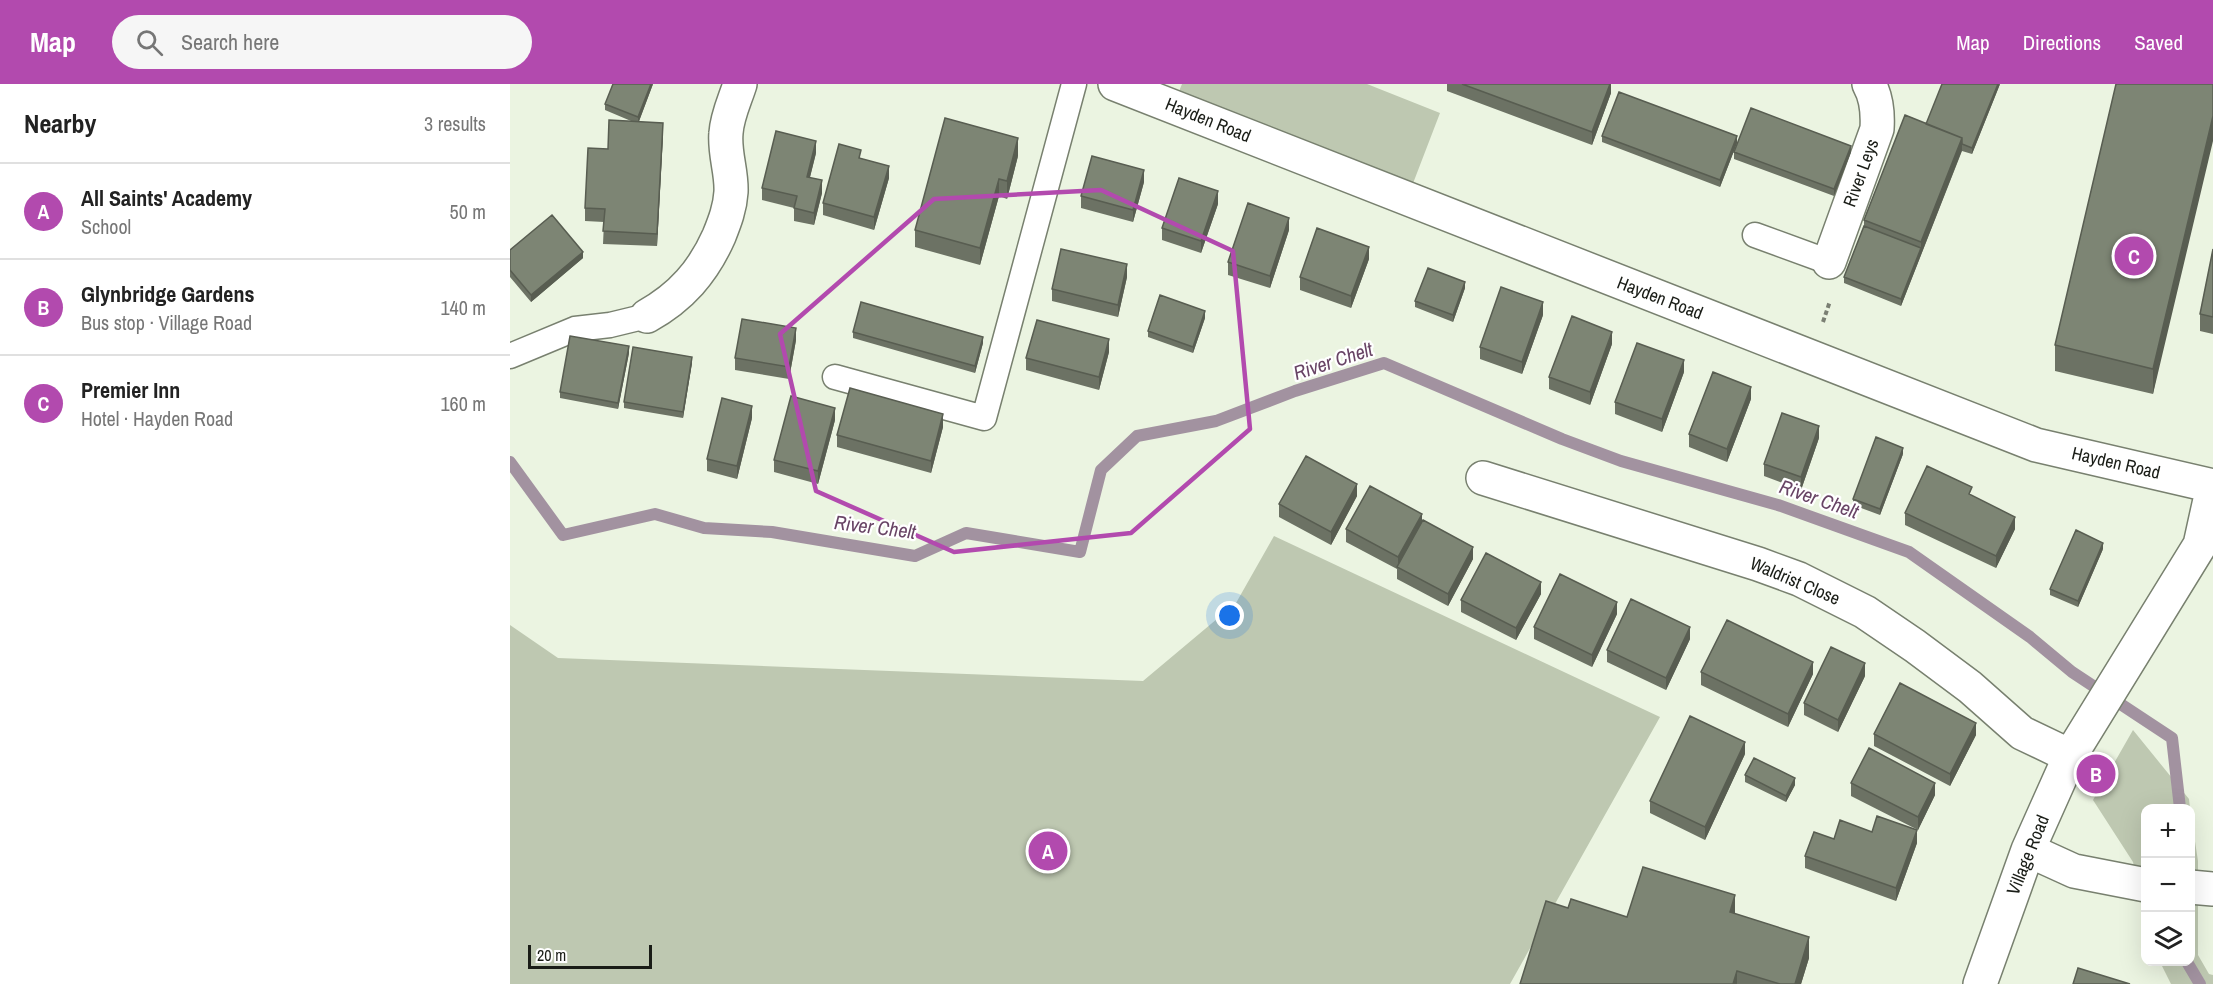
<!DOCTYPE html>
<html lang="en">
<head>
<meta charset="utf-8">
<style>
	:root { --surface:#fff; --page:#f6f6f6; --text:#222; --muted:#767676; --line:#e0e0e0; --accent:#b24aae }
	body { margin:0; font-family:"Archivo Narrow",sans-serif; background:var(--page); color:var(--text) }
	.controls { position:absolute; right:18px; bottom:18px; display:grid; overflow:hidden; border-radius:12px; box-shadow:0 6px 24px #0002 }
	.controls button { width:54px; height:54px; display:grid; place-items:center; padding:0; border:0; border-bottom:2px solid var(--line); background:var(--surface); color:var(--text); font:30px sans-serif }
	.scale { position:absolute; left:18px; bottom:15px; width:124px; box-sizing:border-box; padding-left:6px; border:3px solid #1a1d17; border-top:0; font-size:16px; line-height:21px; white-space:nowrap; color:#1a1d17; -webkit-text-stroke:4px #fff; paint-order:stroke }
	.you { position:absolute; left:720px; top:532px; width:21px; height:21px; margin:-15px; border:4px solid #fff; border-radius:50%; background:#1a73e8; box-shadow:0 0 0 9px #1a73e833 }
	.badge { display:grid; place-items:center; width:39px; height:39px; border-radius:50%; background:var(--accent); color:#fff; font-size:20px; font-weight:700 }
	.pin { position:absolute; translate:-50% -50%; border:3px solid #fff; box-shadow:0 2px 6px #0006 }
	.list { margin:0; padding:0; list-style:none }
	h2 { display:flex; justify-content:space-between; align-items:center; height:78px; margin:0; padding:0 24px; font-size:26px }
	h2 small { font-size:20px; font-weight:400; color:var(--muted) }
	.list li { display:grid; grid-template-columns:39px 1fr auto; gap:18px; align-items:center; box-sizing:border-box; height:96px; padding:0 24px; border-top:2px solid var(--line) }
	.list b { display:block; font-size:22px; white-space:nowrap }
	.list p { margin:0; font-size:20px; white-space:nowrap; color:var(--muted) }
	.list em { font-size:20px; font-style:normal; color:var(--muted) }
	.icon { flex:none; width:33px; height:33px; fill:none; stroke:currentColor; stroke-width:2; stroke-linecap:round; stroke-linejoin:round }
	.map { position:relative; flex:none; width:1703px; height:900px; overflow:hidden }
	header { display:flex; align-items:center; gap:36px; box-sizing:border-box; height:84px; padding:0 30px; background:var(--accent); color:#fff }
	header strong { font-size:28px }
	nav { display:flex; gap:33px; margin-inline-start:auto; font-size:21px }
	.search { width:420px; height:54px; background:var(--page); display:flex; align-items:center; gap:15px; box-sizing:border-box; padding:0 21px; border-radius:33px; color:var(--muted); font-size:22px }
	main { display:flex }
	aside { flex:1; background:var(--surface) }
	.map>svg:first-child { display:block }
	.green { fill:#bec8b1 }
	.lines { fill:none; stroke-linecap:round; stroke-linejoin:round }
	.stream { stroke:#a292a0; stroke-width:12 }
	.lane-casing { stroke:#78806f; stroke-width:27 }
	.street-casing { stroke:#78806f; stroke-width:36 }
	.path { stroke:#7a7f73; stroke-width:4; stroke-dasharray:4.5 3; stroke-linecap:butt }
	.lane { stroke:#fff; stroke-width:24 }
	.street { stroke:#fff; stroke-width:33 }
	.wall { fill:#6c7264 }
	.shaded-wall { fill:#585d51 }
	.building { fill:#7d8574; stroke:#585d51; stroke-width:1.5 }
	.marked { fill:none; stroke:#b24aae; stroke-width:4.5; stroke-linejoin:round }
	.labels { text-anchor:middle; stroke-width:4.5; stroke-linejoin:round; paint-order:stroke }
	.street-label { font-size:18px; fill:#1a1d17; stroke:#fff }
	.water-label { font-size:20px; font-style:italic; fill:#684465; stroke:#fff }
</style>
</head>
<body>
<header>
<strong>Map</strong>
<div class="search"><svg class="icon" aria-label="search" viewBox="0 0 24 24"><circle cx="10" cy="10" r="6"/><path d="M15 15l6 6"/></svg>Search here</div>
<nav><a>Map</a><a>Directions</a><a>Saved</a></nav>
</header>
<main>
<aside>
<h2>Nearby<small>3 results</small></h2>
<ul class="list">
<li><span class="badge">A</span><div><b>All Saints' Academy</b><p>School</p></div><em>50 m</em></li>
<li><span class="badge">B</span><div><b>Glynbridge Gardens</b><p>Bus stop · Village Road</p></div><em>140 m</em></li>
<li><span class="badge">C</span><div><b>Premier Inn</b><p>Hotel · Hayden Road</p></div><em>160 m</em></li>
</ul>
</aside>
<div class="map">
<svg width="1703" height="900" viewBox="0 0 1703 900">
	<rect width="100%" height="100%" fill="#ebf4e1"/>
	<path class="green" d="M672 0H857L930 29 897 115 663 22Z
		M764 452 1150 633 1000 900H0V541L48 574 633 597 726 519Z
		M1623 646 1679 715 1680 724H1636L1635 832 1623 778 1583 716Z
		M1680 725 1688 777V871L1699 890 1703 891V900H1661L1650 878H1680Z"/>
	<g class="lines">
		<path class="stream" d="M0 378 53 451 145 430 194 444 262 448 405 472 456 449 570 468 591 386 627 352 706 337 785 307 874 279 1052 355 1111 377 1268 421 1399 468 1520 553 1562 588 1662 654 1670 724
			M1677 878 1690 900"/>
		<defs>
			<path id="lane" d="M1245 151 1319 178
				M0 272 65 245 100 241 137 232
				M325 293 474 334 564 0"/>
			<path id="street" d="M605 0 1526 361 1703 402
				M1319 178 1367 45C1368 29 1367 14 1359 0
				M137 232C171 213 193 188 209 152 215 137 220 124 221 108 222 88 214 69 216 49 217 32 225 16 230 0
				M973 394 1248 480 1289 495 1355 528 1405 562 1460 603 1512 649 1560 672
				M1518 766 1564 787 1636 801
				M1680 803 1703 805
				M1470 900 1518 766 1560 672 1690 461 1703 402"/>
		</defs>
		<use href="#lane" class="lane-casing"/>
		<use href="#street" class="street-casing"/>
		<path class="path" d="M1313 238 1320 217"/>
		<use href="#lane" class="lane"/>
		<use href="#street" class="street"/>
	</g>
	<path class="wall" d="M143 0 129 37 153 51 147 162 93 160 94 138 75 137V124L98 65 121 37 95 26V20Z
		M937 0H1101V9L1082 61 937 7Z
		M1490 0 1462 70 1452 67 1391 222 1334 199V193L1354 142V136L1416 40Z
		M1703 0 1643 310 1545 287V261Z
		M1092 52 1227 59 1210 103 1092 58Z
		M1224 68H1341L1324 112 1224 75Z
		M306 69 300 93 312 109 304 141 284 137V124L252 116V104Z
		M508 72 497 115 489 112 470 181 405 163V146Z
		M351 74 379 94 364 146 313 131V119Z
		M634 98 623 138 571 124V112Z
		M708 120 691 169 652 156V144Z
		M779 146 760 204 718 191V178Z
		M1703 165V250L1690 247V230Z
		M0 166 73 174 21 218 0 193Z
		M859 175 841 224 790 206V193Z
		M617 193 608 233 542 217V205Z
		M955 204 943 238 905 223V217Z
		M1033 231 1012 290 970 275V263Z
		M695 234 683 269 638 253V247Z
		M343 248 473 259 465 289 343 254Z
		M286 256 279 295 225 286V274Z
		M1102 260 1080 321 1039 305V293Z
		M599 268 589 306 516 286V274Z
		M119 269 108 325 50 314V308Z
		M182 279 173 334 114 324V318Z
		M1174 288 1152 348 1105 330V318Z
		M1241 315 1217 378 1179 363V350Z
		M242 334 227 395 197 387V375Z
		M325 336 308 400 264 388V376Z
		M433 343 421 389 327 363V351Z
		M1309 354 1291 406 1254 392V380Z
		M1393 370 1370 431 1343 421V415Z
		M847 412 821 461 769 433V420Z
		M1462 412 1505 445 1486 484 1395 441V429Z
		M912 438 963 475 938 522 887 495V485L836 458V445Z
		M1593 465 1568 523 1540 511V505Z
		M1031 510 1006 556 951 528V516Z
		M1107 530 1082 583 1024 555V543Z
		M1180 555 1156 606 1097 578V566Z
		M1191 588 1303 590 1278 643 1191 601Z
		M1355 592 1328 648 1294 631V619Z
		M1364 650 1466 651 1440 702 1364 662Z
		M1235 670 1195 756 1140 729V717Z
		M1235 691 1285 701 1276 718 1235 698Z
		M1341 699 1425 711 1408 746 1341 712Z
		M1362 748 1407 759 1386 817 1295 784V772Z
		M1058 824 1117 833 1225 830 1299 874 1291 900H1010Z"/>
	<path class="shaded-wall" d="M141 0H143L128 40V33Z
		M1100 0H1101V9L1082 61V48Z
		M1488 0H1490L1462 70V64Z
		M1703 32V57L1643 310V285Z
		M153 39V51L147 162V150Z
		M1227 52V59L1210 103V96Z
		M508 54V72L497 115V97Z
		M1452 54V66L1391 222V215L1411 164V158Z
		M306 57V69L297 105V93Z
		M1341 62V68L1324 112V105Z
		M379 82V94L364 146V133Z
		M634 86V98L623 138V126Z
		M489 95V112L470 181V164Z
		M312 96V109L304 141V129Z
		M708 107V120L691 169V157Z
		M779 134V146L760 204V192Z
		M859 163V175L841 224V212Z
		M73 168V174L21 218V211Z
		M617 180V193L608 233V221Z
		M955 198V204L943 238V231Z
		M1033 218V231L1012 290V278Z
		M695 227V234L683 269V263Z
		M286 244V256L279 295V283Z
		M1102 248V260L1080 321V308Z
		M473 253V259L465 289V282Z
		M599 255V268L589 306V293Z
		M119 262V269L108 325V319Z
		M182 273V279L173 334V328Z
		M1174 276V288L1152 348V335Z
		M1241 303V315L1217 378V365Z
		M242 322V334L227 395V382Z
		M325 324V336L308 400V387Z
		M433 330V343L421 389V377Z
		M1309 342V354L1291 406V393Z
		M1393 364V370L1370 431V425Z
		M847 400V412L821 461V448Z
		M912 430V442L888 483V473Z
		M1505 433V445L1486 484V472Z
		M1593 459V465L1568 523V517Z
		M963 463V475L938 522V510Z
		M1031 498V510L1006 556V544Z
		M1107 518V530L1082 583V571Z
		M1180 543V555L1156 606V594Z
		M1303 578V590L1278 643V630Z
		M1355 579V592L1328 648V636Z
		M1466 639V651L1440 702V690Z
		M1235 658V670L1195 756V743Z
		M1285 694V701L1276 718V712Z
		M1425 699V711L1408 746V733Z
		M1407 746V759L1386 817V804Z
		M1225 811V832L1220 828Z
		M1299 853V874L1291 900H1285Z
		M1227 887V900H1223Z"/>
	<path class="building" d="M103 0H141L128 33 95 20Z
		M952 0H1100L1082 48Z
		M1432 0H1488L1462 64 1452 60V54L1416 40Z
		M1606 0H1703V32L1643 285 1545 261Z
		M1109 8 1227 52 1210 96 1092 52Z
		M1241 24 1341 62 1324 105 1224 68Z
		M1395 31 1452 54 1411 158 1354 136Z
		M435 34 508 54 497 97 489 95 470 164 405 146Z
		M99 36 153 39 147 150 93 147 95 125 75 124 78 64 98 65Z
		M266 47 306 57 297 93 312 96 304 129 284 124 287 112 252 104Z
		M329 60 351 66 349 74 379 82 364 133 313 119Z
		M582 72 634 86 623 126 571 112Z
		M669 94 708 107 691 157 652 144Z
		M738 119 779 134 760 192 718 178Z
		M42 131 73 168 21 211 0 186V166Z
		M1354 142 1411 164 1391 215 1334 193Z
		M807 144 859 163 841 212 790 193Z
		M551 165 617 180 608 221 542 205Z
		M1703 165V233L1690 230Z
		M918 184 955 198 943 231 905 217Z
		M991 203 1033 218 1012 278 970 263Z
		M650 211 695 227 683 263 638 247Z
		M351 218 473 253 465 282 343 248Z
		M1062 232 1102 248 1080 308 1039 293Z
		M232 235 286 244 279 283 225 274Z
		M527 236 599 255 589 293 516 274Z
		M60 252 119 262 108 319 50 308Z
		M1127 259 1174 276 1152 335 1105 318Z
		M123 263 182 273 173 328 114 318Z
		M1203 288 1241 303 1217 365 1179 350Z
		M340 304 433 330 421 377 327 351Z
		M281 312 325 324 308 387 264 376Z
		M212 314 242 322 227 382 197 375Z
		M1272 329 1309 342 1291 393 1254 380Z
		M1366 353 1393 364 1370 425 1343 415Z
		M796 372 847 400 821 448 769 420Z
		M1417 382 1462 403 1459 410 1505 433 1486 472 1395 429Z
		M860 402 912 430 888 473 836 445Z
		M913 436 963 463 938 510 887 483Z
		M1566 446 1593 459 1568 517 1540 505Z
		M976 469 1031 498 1006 544 951 516Z
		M1050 490 1107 518 1082 571 1024 543Z
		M1121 515 1180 543 1156 594 1097 566Z
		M1217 536 1303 578 1278 630 1191 588Z
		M1321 563 1355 579 1328 636 1294 619Z
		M1390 599 1466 639 1440 690 1364 650Z
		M1180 632 1235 658 1195 743 1140 717Z
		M1359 664 1425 699 1408 733 1341 699Z
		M1244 674 1285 694 1276 712 1235 691Z
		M1367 732 1407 746 1386 804 1295 772 1304 748 1324 755 1330 736 1362 748Z
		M1133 783 1225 811 1220 828 1299 853 1285 900H1270L1227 887 1223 900H1010L1036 817 1058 824 1061 815 1117 833Z
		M1568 884 1620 900H1563Z"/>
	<path class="marked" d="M591 106 723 167 740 345 621 449 444 468 306 407 270 250 424 115Z"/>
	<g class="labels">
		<g class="street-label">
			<text transform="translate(698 36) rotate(22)" y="6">Hayden Road</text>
			<text transform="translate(1351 89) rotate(-70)" y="6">River Leys</text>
			<text transform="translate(1150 214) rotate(21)" y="6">Hayden Road</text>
			<text transform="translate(1606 379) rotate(13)" y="6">Hayden Road</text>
			<text transform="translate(1285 497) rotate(23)" y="6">Waldrist Close</text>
			<text transform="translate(1518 771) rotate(-68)" y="6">Village Road</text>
		</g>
		<g class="water-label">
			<text transform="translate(823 277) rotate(-18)" y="7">River Chelt</text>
			<text transform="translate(1309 415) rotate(19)" y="7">River Chelt</text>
			<text transform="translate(365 443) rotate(7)" y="7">River Chelt</text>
		</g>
	</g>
</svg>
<div class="controls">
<button>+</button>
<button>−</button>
<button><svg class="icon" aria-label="layers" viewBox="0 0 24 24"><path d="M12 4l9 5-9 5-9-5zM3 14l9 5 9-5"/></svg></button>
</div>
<div class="scale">20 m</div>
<div class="you"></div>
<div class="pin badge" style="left:538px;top:767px">A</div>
<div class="pin badge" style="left:1586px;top:690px">B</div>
<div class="pin badge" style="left:1624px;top:172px">C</div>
</div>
</main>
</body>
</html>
